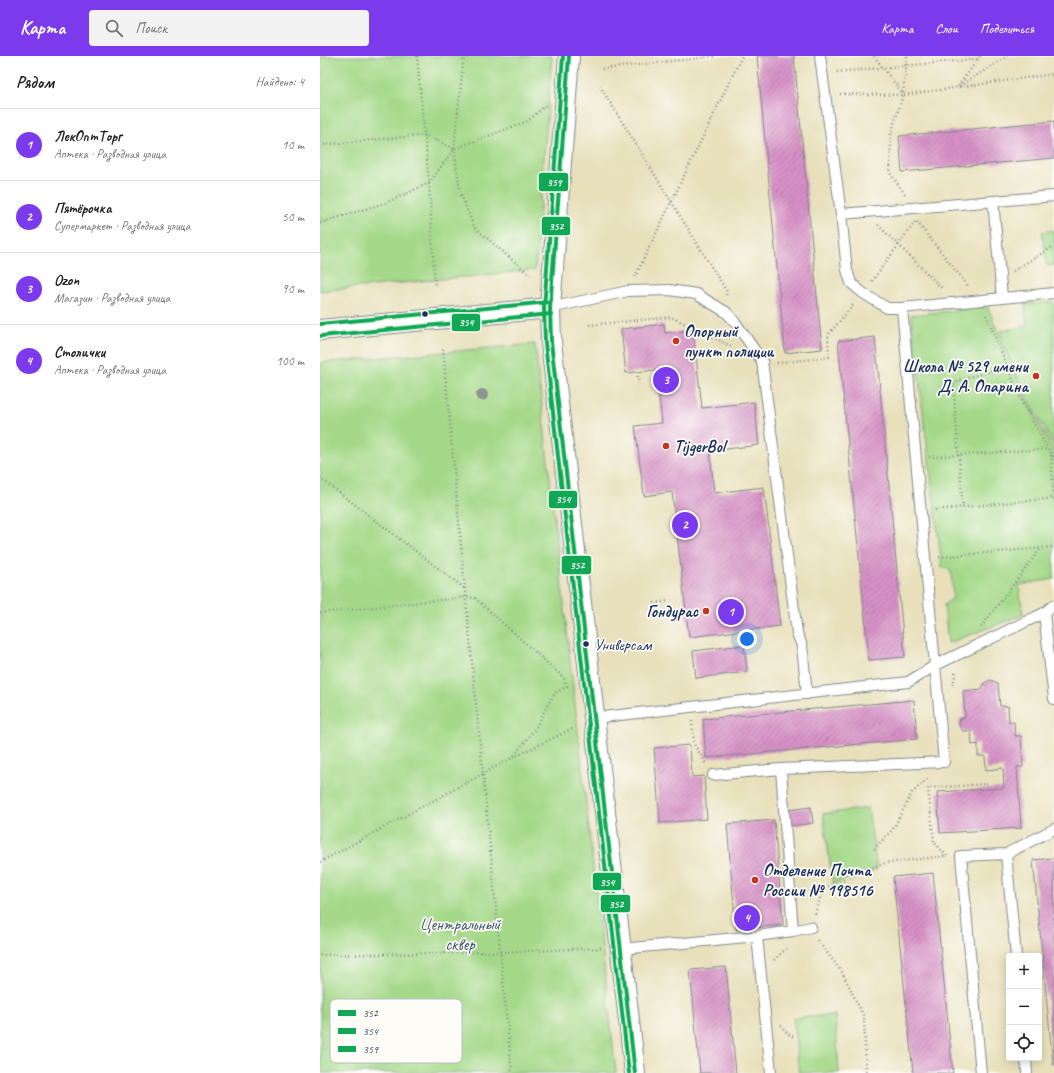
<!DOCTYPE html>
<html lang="ru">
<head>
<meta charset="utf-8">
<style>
	:root { --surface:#fff; --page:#f2f2f2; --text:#202124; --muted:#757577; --line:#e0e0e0; --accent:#7c3aed }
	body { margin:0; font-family:Caveat,sans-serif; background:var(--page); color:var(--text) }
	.controls { position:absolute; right:12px; bottom:12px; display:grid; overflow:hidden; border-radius:4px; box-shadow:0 2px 10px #0003 }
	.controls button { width:36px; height:36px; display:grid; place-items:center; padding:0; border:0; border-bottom:1px solid var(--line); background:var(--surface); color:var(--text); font:20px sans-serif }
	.you { position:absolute; left:427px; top:583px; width:14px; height:14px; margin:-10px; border:3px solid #fff; border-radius:50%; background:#1a73e8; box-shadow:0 0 0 6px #1a73e833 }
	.badge { display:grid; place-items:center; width:26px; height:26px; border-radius:50%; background:var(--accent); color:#fff; font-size:13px; font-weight:700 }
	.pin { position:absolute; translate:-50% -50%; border:2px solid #fff; box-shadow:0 1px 4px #0006 }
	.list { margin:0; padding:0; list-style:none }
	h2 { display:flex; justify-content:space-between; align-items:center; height:52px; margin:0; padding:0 16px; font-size:17px }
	h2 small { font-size:13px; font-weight:400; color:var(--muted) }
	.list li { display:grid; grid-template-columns:26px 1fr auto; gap:12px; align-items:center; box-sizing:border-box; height:72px; padding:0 16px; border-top:1px solid var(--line) }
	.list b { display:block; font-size:15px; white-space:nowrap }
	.list p { margin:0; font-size:13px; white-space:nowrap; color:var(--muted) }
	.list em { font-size:13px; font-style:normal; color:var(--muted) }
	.icon { flex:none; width:22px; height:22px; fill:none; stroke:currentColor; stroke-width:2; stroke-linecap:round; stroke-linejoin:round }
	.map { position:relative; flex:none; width:734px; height:1017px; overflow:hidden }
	header { display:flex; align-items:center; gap:24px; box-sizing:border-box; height:56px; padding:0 20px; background:var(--accent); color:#fff }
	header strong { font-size:19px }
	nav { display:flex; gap:22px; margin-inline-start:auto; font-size:14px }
	.search { width:280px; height:36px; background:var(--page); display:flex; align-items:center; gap:10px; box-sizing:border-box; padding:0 14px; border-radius:4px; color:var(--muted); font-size:15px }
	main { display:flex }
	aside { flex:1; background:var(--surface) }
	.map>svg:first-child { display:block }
	.green { fill:#a5d989; stroke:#608474 }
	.building { fill:url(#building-hatch) }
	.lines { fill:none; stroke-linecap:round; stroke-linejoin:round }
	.lane-casing { stroke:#82888c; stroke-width:12 }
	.street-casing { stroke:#82888c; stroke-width:22 }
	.path { stroke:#82888c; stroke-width:2.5; stroke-dasharray:1 3; stroke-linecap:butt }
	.lane { stroke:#fff; stroke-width:10 }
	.street { stroke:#fff; stroke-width:20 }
	.bus-1-casing { stroke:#fdfcf7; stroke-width:7 }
	.bus-2-casing { stroke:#fdfcf7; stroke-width:7 }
	.bus-3-casing { stroke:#fdfcf7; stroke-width:7 }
	.bus-1 { stroke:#10a855; stroke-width:4 }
	.bus-2 { stroke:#10a855; stroke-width:4 }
	.bus-3 { stroke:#10a855; stroke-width:4 }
	.tree { fill:#8a968e }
	.bus-dot { fill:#1b2f5e; stroke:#fdfcf7; stroke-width:1.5 }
	.poi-dot { fill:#c8321e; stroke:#fdfcf7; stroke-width:1.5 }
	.labels { text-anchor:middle; stroke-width:3.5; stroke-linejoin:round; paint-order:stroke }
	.bus-label { font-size:16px; fill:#1b2f5e; stroke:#fdfcf7; text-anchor:start }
	.poi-label { font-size:17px; font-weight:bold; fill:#1b2f5e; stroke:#fdfcf7; text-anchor:start }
	.park-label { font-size:17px; fill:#3e5a69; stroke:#fdfcf7 }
	.key { fill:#fdfcf7; stroke:#b9bec9; stroke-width:1 }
	.key-label { font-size:11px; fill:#1b2f5e }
	.line-badge { stroke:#fdfcf7; stroke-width:1.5 }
	.badge-label { font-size:11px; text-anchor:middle; font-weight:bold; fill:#fff }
</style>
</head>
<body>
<header>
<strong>Карта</strong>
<div class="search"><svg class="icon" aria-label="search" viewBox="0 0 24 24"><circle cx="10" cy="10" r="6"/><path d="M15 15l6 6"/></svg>Поиск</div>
<nav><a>Карта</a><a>Слои</a><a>Поделиться</a></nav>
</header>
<main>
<aside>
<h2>Рядом<small>Найдено: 4</small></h2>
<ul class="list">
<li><span class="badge">1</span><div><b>ЛекОптТорг</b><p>Аптека · Разводная улица</p></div><em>10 m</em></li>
<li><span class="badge">2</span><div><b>Пятёрочка</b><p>Супермаркет · Разводная улица</p></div><em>50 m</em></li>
<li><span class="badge">3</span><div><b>Ozon</b><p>Магазин · Разводная улица</p></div><em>90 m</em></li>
<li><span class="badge">4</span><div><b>Столички</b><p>Аптека · Разводная улица</p></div><em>100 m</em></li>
</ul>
</aside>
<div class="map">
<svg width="734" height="1017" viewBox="0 0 734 1017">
	<defs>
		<pattern id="building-hatch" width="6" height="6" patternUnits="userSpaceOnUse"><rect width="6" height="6" fill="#d791c6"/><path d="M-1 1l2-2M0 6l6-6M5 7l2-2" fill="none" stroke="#ae77a4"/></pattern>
	</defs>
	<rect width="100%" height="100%" fill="#fdfcf7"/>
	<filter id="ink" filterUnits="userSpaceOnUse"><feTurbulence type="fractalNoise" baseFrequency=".025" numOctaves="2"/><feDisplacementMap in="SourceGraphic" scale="8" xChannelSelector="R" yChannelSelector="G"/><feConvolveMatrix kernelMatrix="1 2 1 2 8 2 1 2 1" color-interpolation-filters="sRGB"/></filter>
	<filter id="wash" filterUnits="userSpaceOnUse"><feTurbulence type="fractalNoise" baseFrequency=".012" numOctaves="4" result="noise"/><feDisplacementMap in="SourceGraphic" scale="16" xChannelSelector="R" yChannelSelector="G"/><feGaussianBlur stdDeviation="0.9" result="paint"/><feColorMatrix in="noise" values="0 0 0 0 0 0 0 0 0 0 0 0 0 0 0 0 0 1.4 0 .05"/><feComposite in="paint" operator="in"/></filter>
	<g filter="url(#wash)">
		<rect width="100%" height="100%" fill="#e8e0bb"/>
		<path class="green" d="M0 0H232L215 214 0 235Z
			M734 174V209L727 210 722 176Z
			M734 246V390C715 354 691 315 680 275L707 270 705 248Z
			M668 251 682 287 706 343 734 395V523L699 529 703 559 628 587 624 549 633 542 631 515 622 511 591 259Z
			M215 288 296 1017H0V307Z
			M548 752 557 813 513 828 503 758Z
			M515 959 519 1017H479L473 962Z"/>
		<g id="blocks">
			<path class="building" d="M437 0H474L502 293 465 297Z
				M734 65V102L582 116 579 80Z
				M344 268 345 277 373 274 382 352 434 346 439 389 390 395 394 437 444 431 460 570 369 581 352 436 324 440 315 370 342 367 336 314 306 317 301 273Z
				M555 281 585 601 549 604 518 285Z
				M424 589 427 616 376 622 373 595Z
				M670 624 676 626 678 629 680 650H688L689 666H694L695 680H701L703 711H697L701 772 620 777 617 736 684 732 683 712 666 714 665 700H658V688L652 689 651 675H644L641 673 639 669 640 663 645 661 643 635 662 633 664 627Z
				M594 644 597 683 386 702 383 663Z
				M370 689 372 721 384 720 387 763 340 767 334 692Z
				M491 751 493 767 470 770 469 754Z
				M454 764 463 869 416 874 407 768Z
				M734 802V1009H733L713 804Z
				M613 817 633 1017H593L573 821Z
				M406 911 416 1017H380L370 914Z"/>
		</g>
	</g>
	<g filter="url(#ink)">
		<use href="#blocks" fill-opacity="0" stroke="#82888c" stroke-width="1"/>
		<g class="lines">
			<defs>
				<path id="lane" d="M673 145 682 241
					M521 158 734 140
					M230 252 308 235 349 234 376 238 406 256 415 266 442 305 477 577 482 590 487 638
					M582 252 734 237
					M724 557 734 643
					M274 662 588 626 616 609 724 557 734 549
					M393 719 461 713
					M686 798 734 773
					M473 875 461 713 624 706 582 252H567L543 237 531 227 527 214 521 158 500 0
					M437 880 451 1017
					M301 893 437 880 473 875 491 871
					M706 1002 707 1017
					M661 1017 641 800 686 798 696 900"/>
				<path id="street" d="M249 0 230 252 231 286 315 1017
					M0 274 230 252"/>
			</defs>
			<use href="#lane" class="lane-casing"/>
			<use href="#street" class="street-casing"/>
			<path class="path" d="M97 0 109 127 115 231
				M144 0 134 93 140 136 154 171 210 219
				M554 0 583 38
				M660 0 638 31 688 0
				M282 13 396 0
				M517 16 658 3
				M280 30 407 236 406 240
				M520 38 583 39 734 18
				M0 89 105 79 134 93
				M585 138 570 117 571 77 583 39 587 0
				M597 166 649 231
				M0 167 68 146 109 127 134 93 208 65 226 49
				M558 169 623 233
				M693 215 734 190
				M315 221 422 0
				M552 225 595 166
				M666 259 703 348 734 403
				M269 269 351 261 413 291
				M123 293 145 533 192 1017
				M457 307 509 301 508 279 534 248
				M317 316 319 328
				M731 399 734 445
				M609 401 728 393
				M0 422 144 532
				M643 452 633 329 640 324 688 310
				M615 454 734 442
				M619 501 734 491
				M334 547 349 545
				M0 557 146 541 155 542 244 622 247 630 235 637 228 648 217 670 192 702
				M661 571 721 492
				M633 629 636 615
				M372 665 374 688 386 708
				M554 793 573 773 592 737 608 722
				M627 800 614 786 608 732 667 728
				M0 806 192 702 252 673
				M495 858 503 833 565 807 626 800
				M497 884 522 916 544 961 546 1017
				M0 899 180 896 281 892
				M454 904 468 891
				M461 969 467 977 475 982"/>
			<use href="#lane" class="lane"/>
			<use href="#street" class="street"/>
			<defs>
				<path id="bus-1" d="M249 0 230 252 231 286 315 1017"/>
				<path id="bus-2" d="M224 252 225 287 309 1017
					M1 280 231 258"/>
				<path id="bus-3" d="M224 252 243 0
					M0 268 229 246"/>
			</defs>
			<use href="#bus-1" class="bus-1-casing"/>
			<use href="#bus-2" class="bus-2-casing"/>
			<use href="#bus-3" class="bus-3-casing"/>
			<use href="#bus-1" class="bus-1"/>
			<use href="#bus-2" class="bus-2"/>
			<use href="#bus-3" class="bus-3"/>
		</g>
		<circle class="tree" cx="162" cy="339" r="6"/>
	</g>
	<g class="bus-dot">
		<circle cx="105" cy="258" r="3.5"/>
		<circle cx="266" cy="588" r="3.5"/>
	</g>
	<g class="poi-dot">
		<circle cx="356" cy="285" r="4"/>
		<circle cx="716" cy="320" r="4"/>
		<circle cx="346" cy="390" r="4"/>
		<circle cx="386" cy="555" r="4"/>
		<circle cx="435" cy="824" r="4"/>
	</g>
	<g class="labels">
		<g class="bus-label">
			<text x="274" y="594">Универсам</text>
		</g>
		<g class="poi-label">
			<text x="364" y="281">Опорный<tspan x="364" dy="20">пункт полиции</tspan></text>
			<text x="708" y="316" text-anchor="end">Школа № 529 имени<tspan x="708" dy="20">Д. А. Опарина</tspan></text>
			<text x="354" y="396">TijgerBol</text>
			<text x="378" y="561" text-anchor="end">Гондурас</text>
			<text x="443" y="820">Отделение Почта<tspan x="443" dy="20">России № 198516</tspan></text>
		</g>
		<g class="park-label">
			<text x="140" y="874">Центральный<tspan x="140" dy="20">сквер</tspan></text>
		</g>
	</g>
	<rect x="10" y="943" width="132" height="64" rx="6" class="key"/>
	<rect x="18" y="954" width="18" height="6" fill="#10a855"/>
	<rect x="18" y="972" width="18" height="6" fill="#10a855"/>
	<rect x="18" y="990" width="18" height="6" fill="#10a855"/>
	<g class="key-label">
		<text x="43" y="961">352</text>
		<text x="43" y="979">354</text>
		<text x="43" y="997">359</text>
	</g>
	<g class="line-badge">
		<rect x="218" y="116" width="31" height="20" rx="4" fill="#10a855"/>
		<rect x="221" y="160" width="30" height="20" rx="4" fill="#10a855"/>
		<rect x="131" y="257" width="30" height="19" rx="4" fill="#10a855"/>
		<rect x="228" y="434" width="30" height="19" rx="4" fill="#10a855"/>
		<rect x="241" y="499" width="31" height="20" rx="4" fill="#10a855"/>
		<rect x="272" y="816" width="30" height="19" rx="4" fill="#10a855"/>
		<rect x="280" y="838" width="31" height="19" rx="4" fill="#10a855"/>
	</g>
	<g class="badge-label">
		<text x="234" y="130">359</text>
		<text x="236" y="174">352</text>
		<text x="146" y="270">354</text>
		<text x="243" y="447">354</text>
		<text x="257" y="513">352</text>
		<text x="287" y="830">354</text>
		<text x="296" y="852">352</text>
	</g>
</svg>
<div class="controls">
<button>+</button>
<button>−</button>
<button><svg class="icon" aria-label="locate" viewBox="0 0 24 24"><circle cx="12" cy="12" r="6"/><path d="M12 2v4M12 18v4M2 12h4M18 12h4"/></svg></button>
</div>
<div class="you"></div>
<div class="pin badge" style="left:411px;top:556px">1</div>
<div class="pin badge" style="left:365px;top:469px">2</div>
<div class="pin badge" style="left:346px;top:324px">3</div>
<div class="pin badge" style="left:427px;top:862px">4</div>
</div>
</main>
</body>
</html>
